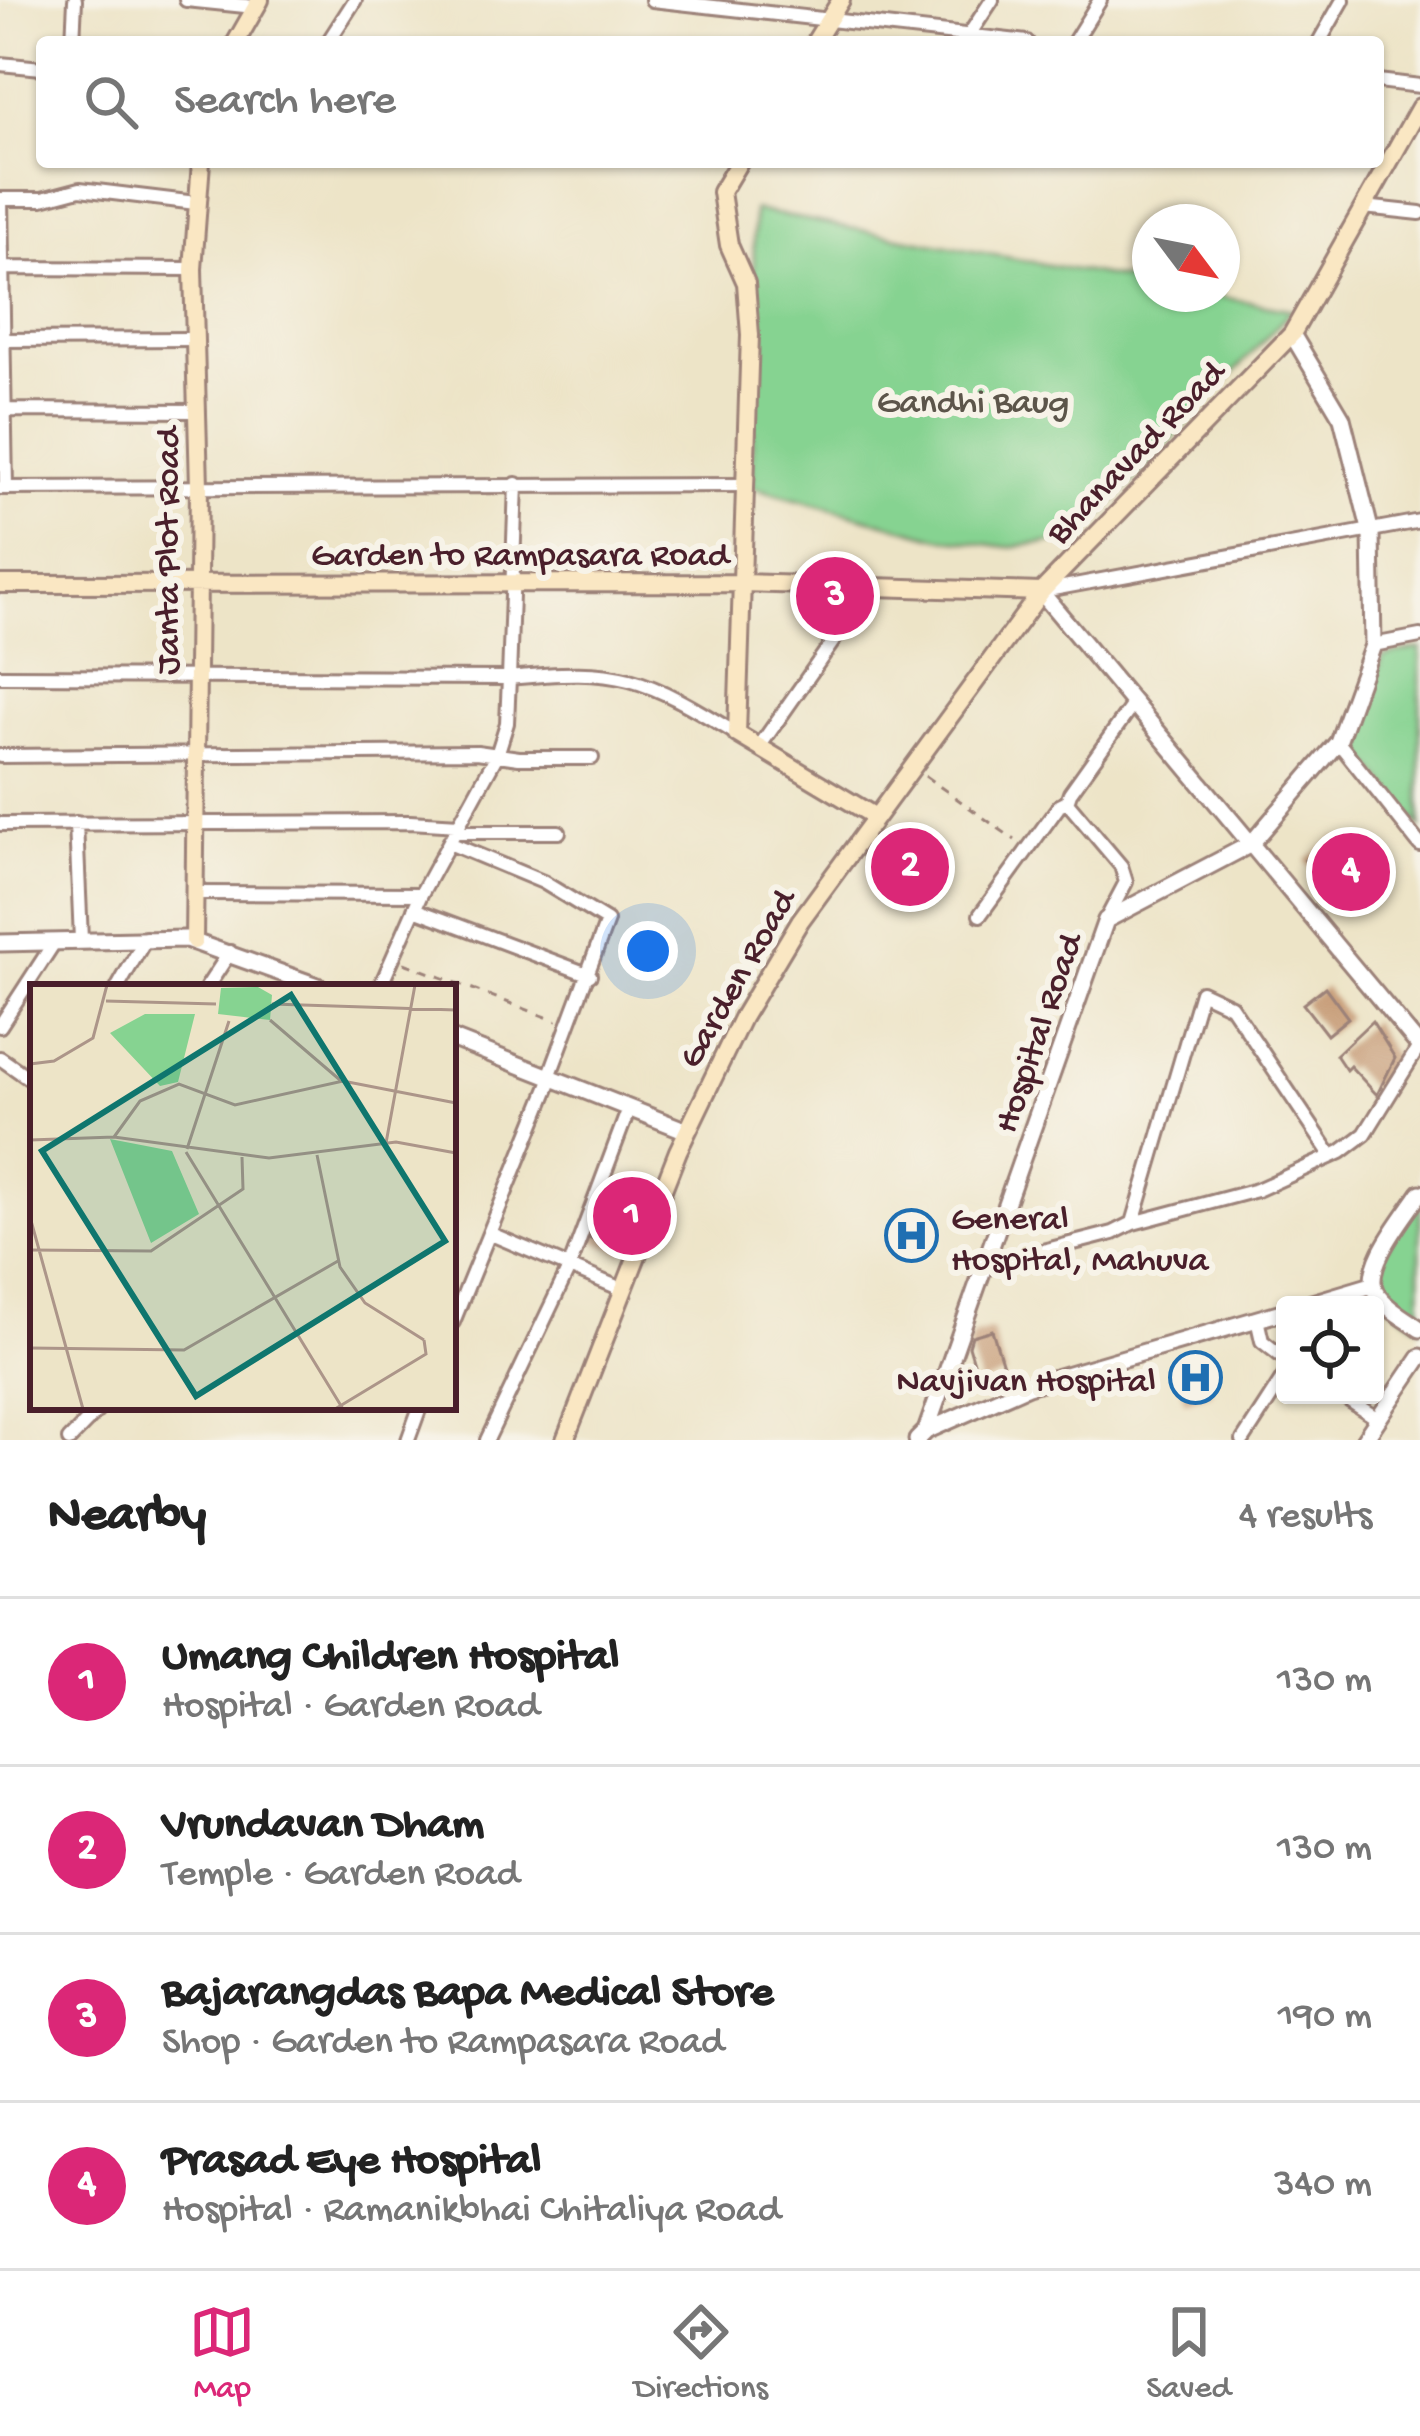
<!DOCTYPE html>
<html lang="en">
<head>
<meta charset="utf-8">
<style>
	:root { --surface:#fff; --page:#f2f2f2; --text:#222; --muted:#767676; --line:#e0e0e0; --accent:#db2777 }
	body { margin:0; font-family:"Gochi Hand",sans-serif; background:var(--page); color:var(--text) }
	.controls { position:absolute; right:36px; bottom:36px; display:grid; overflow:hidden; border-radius:12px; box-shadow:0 3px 9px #0004 }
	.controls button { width:108px; height:108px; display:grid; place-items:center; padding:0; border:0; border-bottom:3px solid var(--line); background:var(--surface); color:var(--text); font:60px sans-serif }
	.compass { position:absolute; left:1132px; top:204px; width:108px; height:108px; border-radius:50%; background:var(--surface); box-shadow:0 3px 9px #0004; rotate:122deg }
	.you { position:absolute; left:648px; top:951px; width:42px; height:42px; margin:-30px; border:9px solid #fff; border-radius:50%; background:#1a73e8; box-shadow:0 0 0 18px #1a73e833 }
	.badge { display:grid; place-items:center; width:78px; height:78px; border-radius:50%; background:var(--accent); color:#fff; font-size:39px; font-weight:700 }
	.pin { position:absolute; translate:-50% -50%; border:6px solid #fff; box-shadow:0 3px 12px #0006 }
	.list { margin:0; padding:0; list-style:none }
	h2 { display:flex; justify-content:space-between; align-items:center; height:156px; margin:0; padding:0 48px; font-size:51px }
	h2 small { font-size:39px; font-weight:400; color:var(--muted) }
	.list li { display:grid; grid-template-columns:78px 1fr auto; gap:36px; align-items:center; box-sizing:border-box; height:168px; padding:0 48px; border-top:3px solid var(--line) }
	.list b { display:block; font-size:45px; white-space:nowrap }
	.list p { margin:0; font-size:39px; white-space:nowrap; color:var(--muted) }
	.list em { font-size:39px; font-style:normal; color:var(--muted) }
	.icon { flex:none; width:66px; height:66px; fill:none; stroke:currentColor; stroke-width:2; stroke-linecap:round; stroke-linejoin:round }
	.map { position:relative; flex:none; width:1420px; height:1440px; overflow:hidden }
	.search { position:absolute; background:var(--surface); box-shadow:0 3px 9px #0004; left:36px; right:36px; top:36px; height:132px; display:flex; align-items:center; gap:30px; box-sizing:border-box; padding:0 42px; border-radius:12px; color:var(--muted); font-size:45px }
	.sheet { height:828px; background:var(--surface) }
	nav { display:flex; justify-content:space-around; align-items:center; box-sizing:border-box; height:168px; border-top:3px solid var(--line); background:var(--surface); font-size:33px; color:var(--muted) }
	nav a { display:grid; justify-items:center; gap:6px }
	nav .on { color:var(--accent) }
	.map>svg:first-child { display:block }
	.green { fill:#86d391; stroke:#68795e; stroke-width:3 }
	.building { fill:#c9a07d }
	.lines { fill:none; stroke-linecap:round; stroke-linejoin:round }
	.minor-casing { stroke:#9c8279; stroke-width:18 }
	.tertiary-casing { stroke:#9c8279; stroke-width:21 }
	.secondary-casing { stroke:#9c8279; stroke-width:22 }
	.path { stroke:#9c8279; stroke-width:3; stroke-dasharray:9 9; stroke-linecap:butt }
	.minor { stroke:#fff; stroke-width:12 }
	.tertiary { stroke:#fff; stroke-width:15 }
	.secondary { stroke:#fae7c3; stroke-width:16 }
	.labels { text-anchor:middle; stroke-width:12; stroke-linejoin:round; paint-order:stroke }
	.park-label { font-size:36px; fill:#5c554a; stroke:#f7f3e8 }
	.street-label { font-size:36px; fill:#4a1f2b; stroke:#f7f3e8 }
	.poi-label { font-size:36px; fill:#4a1f2b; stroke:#f7f3e8; text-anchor:start }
	.inset-road { fill:none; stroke:#ac9589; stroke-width:3 }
	.view { fill:#0f766e; fill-opacity:0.15; stroke:#0f766e; stroke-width:6 }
	.inset-edge { fill:none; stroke:#4a1f2b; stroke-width:6 }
</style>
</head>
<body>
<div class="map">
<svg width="1420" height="1440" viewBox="0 0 1420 1440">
	<rect width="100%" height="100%" fill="#f7f3e8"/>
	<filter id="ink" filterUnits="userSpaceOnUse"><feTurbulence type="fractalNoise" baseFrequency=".00833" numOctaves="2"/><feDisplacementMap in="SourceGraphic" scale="24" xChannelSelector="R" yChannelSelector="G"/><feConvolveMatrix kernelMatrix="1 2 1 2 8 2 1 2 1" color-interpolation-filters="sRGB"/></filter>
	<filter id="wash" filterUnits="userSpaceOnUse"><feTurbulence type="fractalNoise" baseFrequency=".004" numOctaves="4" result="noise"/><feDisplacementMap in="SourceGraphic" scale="48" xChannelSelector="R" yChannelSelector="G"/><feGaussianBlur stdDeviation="2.7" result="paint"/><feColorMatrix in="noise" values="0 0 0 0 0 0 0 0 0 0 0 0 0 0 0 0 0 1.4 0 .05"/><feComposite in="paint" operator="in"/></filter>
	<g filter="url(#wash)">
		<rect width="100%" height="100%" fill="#ede4c7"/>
		<path class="green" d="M754 210 1150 284V294H1205L1292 310 1080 539 1007 547 940 538 752 487Z
			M1420 648V827L1353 742 1383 656Z
			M1420 1195V1327L1380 1298 1378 1258Z"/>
		<g id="blocks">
			<path class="building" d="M1337 836 1366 870 1343 890 1326 868 1317 875 1305 860Z
				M1325 987 1348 1018 1327 1035 1303 1004Z
				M1372 1021 1395 1058 1377 1095 1350 1066 1346 1070 1336 1055Z
				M609 1191 643 1206 623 1253 591 1239Z
				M992 1330 1006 1375 980 1383 969 1346 972 1336Z
				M1204 1364 1213 1393 1185 1402 1177 1372Z"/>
		</g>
	</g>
	<g filter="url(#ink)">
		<use href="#blocks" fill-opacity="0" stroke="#9c8279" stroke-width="3"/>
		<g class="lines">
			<defs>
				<path id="minor" d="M186 0 255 7
					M652 0 1027 42
					M969 35 992 0
					M73 42 75 0
					M328 42 355 0
					M1074 42 1100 0
					M1319 42 1343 0
					M0 64 42 68
					M1378 81 1420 86
					M0 199H42L80 189 196 203
					M1 199 6 488
					M1364 207 1420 213
					M0 268 193 269
					M0 340 195 339
					M0 410 196 411
					M516 484 509 678C621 666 643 677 737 734
					M0 488 743 485
					M1042 591 1420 521
					M1373 645 1420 636
					M0 676 509 678 507 723 497 755 421 894 380 987
					M1338 742 1420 845
					M759 747 871 587
					M0 756 477 752 519 758H592
					M76 823 81 940
					M0 824 410 822 459 825
					M455 832H559
					M449 843 543 882 607 921 549 1077
					M195 893 421 894
					M414 909 590 975
					M980 915 1059 806 1067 802
					M1106 920 1126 882 1121 866 1067 802 1070 793 1134 703
					M118 987 146 938
					M207 987 230 952
					M0 1026 55 941
					M0 1058 33 1081
					M1133 1223 1201 992 1231 1006 1331 1155
					M491 1234 624 1290
					M984 1266 1113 1233 1133 1223 1257 1190 1341 1152 1365 1134 1420 1045
					M1257 1319 1262 1341 1285 1359
					M453 1322 552 1078
					M1341 1395 1378 1419
					M69 1440 101 1407
					M408 1440 420 1407
					M487 1440 569 1268 629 1108
					M1243 1440 1285 1375"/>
				<path id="tertiary" d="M1041 592 1420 1047
					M0 943 186 939 320 987
					M453 1039 687 1131
					M1420 1193C1406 1215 1361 1267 1376 1293 1385 1308 1406 1319 1420 1329
					M1305 1305 1372 1285
					M926 1431 1028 1386 1285 1311
					M917 1440 926 1431 1106 920 1251 844 1338 742 1373 645 1371 533 1342 418 1292 334
					M1364 1440 1420 1357"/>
				<path id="secondary" d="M236 42 260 0
					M815 42 841 0
					M739 162 721 192 729 245 746 283 750 335 737 734 874 816
					M0 584 741 583 1041 592
					M194 941 199 486 193 269 201 162
					M565 1440 678 1151 742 1018 800 921 1041 592 1292 334 1420 107"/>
			</defs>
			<use href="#minor" class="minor-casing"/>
			<use href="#tertiary" class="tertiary-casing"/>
			<use href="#secondary" class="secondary-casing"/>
			<path class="path" d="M925 776 1015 840
				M404 963 557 1021
				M0 1264 1 1263"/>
			<use href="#minor" class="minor"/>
			<use href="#tertiary" class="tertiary"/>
			<use href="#secondary" class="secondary"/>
		</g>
	</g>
	<defs>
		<symbol id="hospital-ring" viewBox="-11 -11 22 22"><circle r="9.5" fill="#f7f3e8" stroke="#1f6fb2" stroke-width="1.5"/><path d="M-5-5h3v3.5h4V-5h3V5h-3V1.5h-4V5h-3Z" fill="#1f6fb2"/></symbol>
	</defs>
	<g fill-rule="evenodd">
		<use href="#hospital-ring" x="882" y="1206" width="59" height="59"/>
		<use href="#hospital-ring" x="1166" y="1348" width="59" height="59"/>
	</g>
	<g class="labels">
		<g class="park-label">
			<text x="973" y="411">Gandhi Baug</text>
		</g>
		<g class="street-label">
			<text transform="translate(1133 450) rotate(-46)" y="13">Bhanavad Road</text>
			<text transform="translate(164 551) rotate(-90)" y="13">Janta Plot Road</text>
			<text x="520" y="564">Garden to Rampasara Road</text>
			<text transform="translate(734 977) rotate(-60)" y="13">Garden Road</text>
			<text transform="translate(1035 1032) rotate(-71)" y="13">Hospital Road</text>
		</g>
		<g class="poi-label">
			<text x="951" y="1228">General<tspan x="951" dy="41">Hospital, Mahuva</tspan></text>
			<text x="1156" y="1390" text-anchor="end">Navjivan Hospital</text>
		</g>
	</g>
	<g transform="translate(30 984)">
		<rect width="426" height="426" fill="#ede4c7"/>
		<path d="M228 3 242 11 240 36 188 30 191 4ZM115 30H165L148 98 130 102 80 49ZM80 155 142 167 169 230 121 259Z" fill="#86d391"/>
		<path class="inset-road" d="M76 17 186 20M242 20 426 26M240 36 310 96M0 80 24 77 63 54 77 1M84 153 110 117 149 100 205 121 313 97 426 119M0 156 84 153 239 174 366 158 426 169M356 159 385 1M157 165 199 37M156 168 313 425M287 171 310 283 335 319 394 356M0 233 53 425M0 266 121 267 213 205 212 173M0 364 154 366 308 277M305 425 396 370 394 356"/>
		<path class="view" d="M261 11 415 257 166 412 12 167Z"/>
		<rect width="426" height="426" class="inset-edge"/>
	</g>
</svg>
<div class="controls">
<button><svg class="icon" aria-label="locate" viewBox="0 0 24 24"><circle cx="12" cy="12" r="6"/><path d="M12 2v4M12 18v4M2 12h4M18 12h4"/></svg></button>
</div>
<svg class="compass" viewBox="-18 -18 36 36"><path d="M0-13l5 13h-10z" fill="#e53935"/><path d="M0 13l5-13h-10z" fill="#767676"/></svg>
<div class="you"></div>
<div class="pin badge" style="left:632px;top:1216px">1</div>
<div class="pin badge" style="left:910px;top:867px">2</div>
<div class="pin badge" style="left:835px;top:596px">3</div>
<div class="pin badge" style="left:1351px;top:872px">4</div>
<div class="search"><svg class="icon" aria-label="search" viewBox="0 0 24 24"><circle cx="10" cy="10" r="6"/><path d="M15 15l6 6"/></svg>Search here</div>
</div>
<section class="sheet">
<h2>Nearby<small>4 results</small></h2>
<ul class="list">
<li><span class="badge">1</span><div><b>Umang Children Hospital</b><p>Hospital · Garden Road</p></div><em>130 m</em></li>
<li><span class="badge">2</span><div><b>Vrundavan Dham</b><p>Temple · Garden Road</p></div><em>130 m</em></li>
<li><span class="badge">3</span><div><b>Bajarangdas Bapa Medical Store</b><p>Shop · Garden to Rampasara Road</p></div><em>190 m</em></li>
<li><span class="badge">4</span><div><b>Prasad Eye Hospital</b><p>Hospital · Ramanikbhai Chitaliya Road</p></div><em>340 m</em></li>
</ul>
</section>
<nav>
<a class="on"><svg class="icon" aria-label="map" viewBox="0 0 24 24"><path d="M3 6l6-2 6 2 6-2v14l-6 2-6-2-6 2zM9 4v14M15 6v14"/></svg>Map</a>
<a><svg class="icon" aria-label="directions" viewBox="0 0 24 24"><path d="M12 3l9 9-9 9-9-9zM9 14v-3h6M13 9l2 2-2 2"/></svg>Directions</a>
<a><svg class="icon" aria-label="saved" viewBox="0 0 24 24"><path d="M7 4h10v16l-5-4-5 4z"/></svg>Saved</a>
</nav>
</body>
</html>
